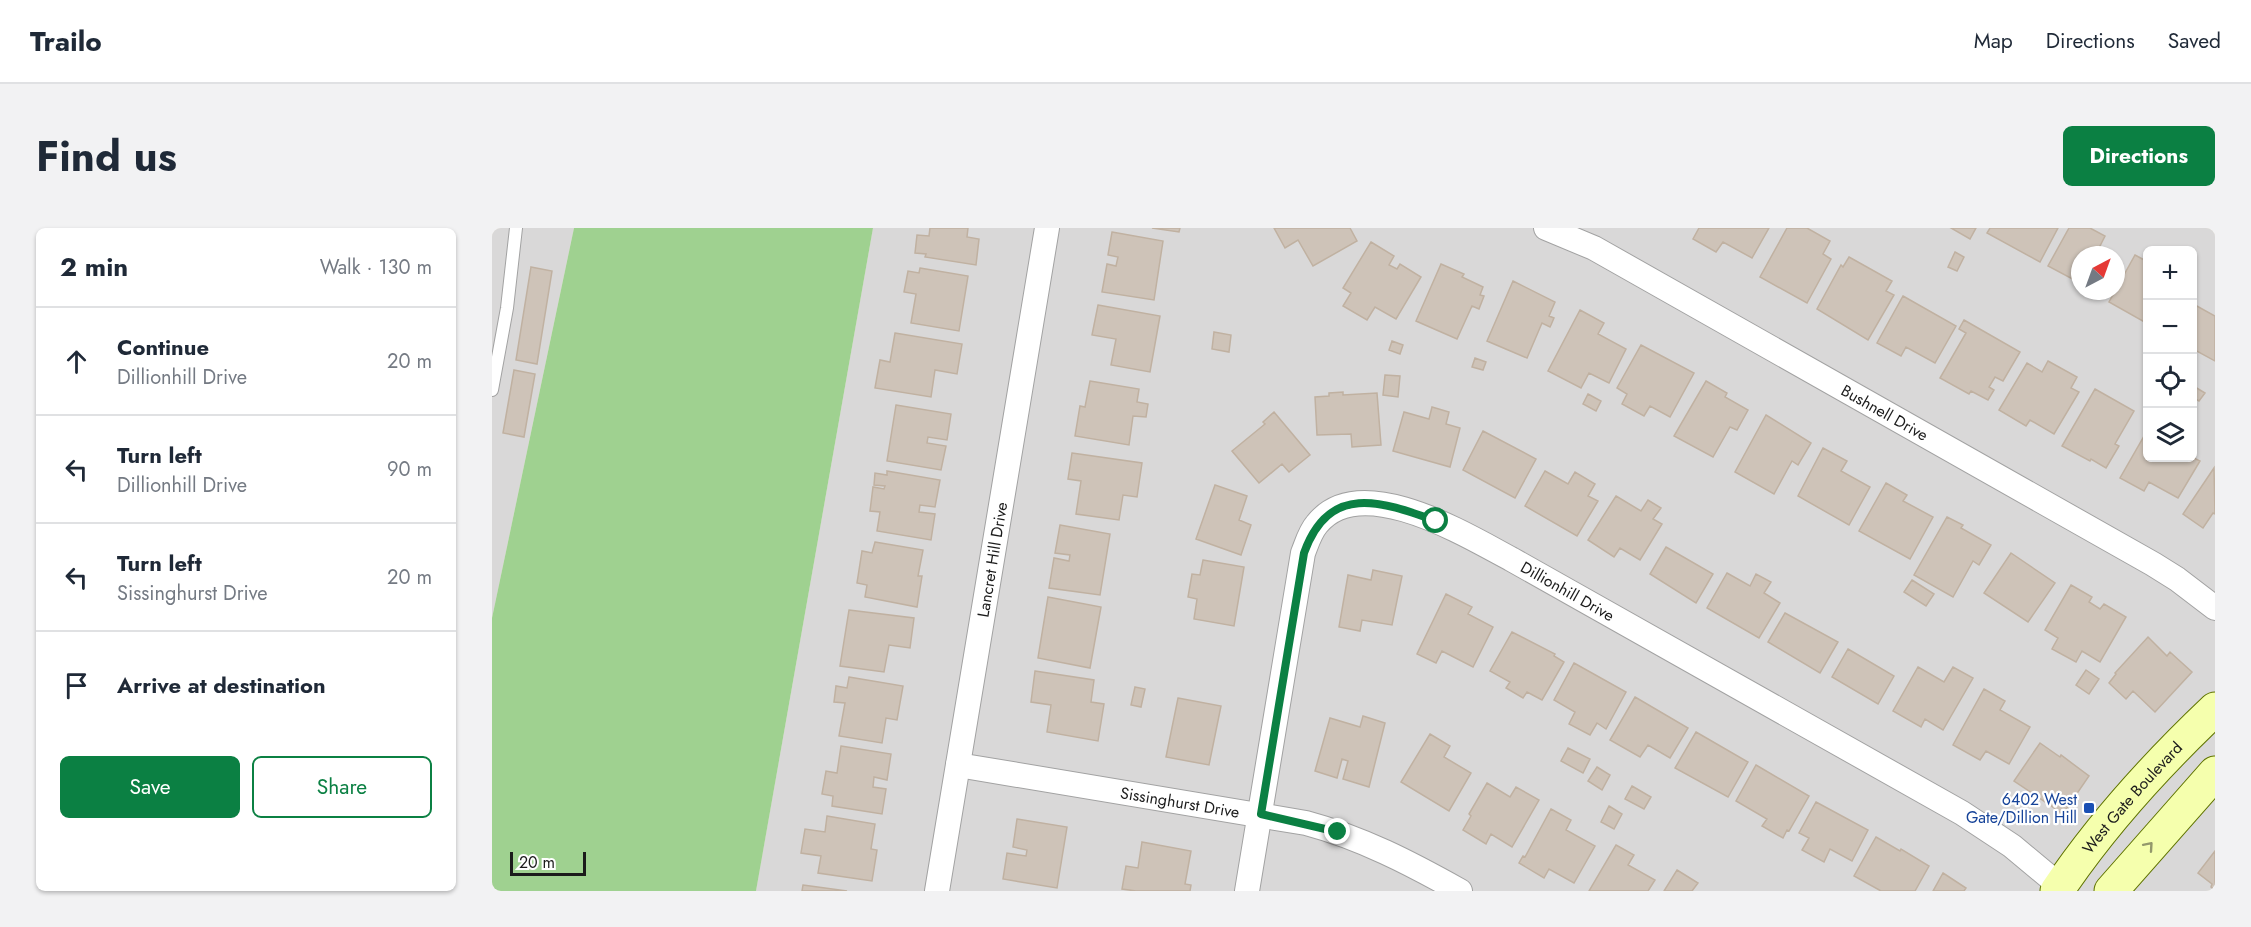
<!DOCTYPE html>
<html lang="en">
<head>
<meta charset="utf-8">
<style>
	:root { --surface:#fff; --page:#f2f2f3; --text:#1f2937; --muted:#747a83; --line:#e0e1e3; --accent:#0b8043 }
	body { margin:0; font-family:Jost,sans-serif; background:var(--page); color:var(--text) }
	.controls { position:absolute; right:18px; top:18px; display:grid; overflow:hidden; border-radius:9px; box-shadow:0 2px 4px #0004 }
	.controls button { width:54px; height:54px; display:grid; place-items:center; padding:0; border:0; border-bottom:2px solid var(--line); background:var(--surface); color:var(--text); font:30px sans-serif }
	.compass { position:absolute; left:1579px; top:18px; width:54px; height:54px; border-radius:50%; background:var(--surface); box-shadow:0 2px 4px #0004; rotate:41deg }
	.scale { position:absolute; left:18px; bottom:15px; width:76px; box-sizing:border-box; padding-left:6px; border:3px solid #1b1b1b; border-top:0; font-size:16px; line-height:21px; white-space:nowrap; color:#1b1b1b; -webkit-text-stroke:4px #fff; paint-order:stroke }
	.stop { position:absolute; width:18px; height:18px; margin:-14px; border:4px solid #0b8043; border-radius:50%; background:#fff }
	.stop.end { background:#0b8043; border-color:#fff; box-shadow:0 2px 6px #0008 }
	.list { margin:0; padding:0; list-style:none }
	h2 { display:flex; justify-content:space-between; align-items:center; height:78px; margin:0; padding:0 24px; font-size:26px }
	h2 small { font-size:20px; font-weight:400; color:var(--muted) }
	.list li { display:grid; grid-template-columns:39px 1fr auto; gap:18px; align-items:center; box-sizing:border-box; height:108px; padding:0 24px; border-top:2px solid var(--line) }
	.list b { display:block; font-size:22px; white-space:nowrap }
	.list p { margin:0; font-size:20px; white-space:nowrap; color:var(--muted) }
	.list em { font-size:20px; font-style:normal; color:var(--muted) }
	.actions { display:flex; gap:12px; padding:18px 24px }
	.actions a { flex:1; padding:14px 0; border:2px solid var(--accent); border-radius:9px; text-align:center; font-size:21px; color:var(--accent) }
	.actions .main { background:var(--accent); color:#fff }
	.icon { flex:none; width:33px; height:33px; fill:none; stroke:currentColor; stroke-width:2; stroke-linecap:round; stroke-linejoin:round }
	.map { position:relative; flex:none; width:1723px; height:663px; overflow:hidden; border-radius:9px }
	header { display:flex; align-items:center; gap:36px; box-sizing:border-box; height:84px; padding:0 30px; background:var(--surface); border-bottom:2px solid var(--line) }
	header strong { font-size:28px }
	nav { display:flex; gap:33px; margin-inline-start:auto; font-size:21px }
	.intro { display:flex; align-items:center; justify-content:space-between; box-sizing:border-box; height:144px; padding:0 36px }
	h1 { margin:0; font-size:42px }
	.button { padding:15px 27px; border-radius:9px; background:var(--accent); color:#fff; font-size:21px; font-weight:700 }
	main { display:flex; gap:36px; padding:0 36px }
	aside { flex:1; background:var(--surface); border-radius:9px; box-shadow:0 2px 4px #0004 }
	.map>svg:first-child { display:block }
	.residential { fill:#d9d8d8; fill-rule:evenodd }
	.forest { fill:#9fd190 }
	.building { fill:#cec3b8; stroke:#c0b1a1; stroke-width:1.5 }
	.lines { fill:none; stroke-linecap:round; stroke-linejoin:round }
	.lane-casing { stroke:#a2a2a2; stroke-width:14 }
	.street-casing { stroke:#a2a2a2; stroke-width:26 }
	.secondary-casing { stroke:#607400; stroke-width:35 }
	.lane { stroke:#fff; stroke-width:12 }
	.street { stroke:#fff; stroke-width:24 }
	.secondary { stroke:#f5ffad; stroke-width:33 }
	.oneway { stroke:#93986b }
	.route { stroke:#0b8043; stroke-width:8 }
	.transit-dot { fill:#1a4fb4; stroke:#fff; stroke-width:2 }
	.labels { text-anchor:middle; stroke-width:4.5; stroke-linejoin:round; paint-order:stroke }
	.street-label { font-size:16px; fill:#1b1b1b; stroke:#fff }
	.transit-label { font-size:16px; fill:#164399; stroke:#fff; text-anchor:end }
</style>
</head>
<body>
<header>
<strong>Trailo</strong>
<nav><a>Map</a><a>Directions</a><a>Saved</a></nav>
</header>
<div class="intro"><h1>Find us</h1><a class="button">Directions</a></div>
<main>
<aside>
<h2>2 min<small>Walk · 130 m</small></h2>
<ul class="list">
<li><svg class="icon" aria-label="ahead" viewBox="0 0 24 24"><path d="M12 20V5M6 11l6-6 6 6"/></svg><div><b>Continue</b><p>Dillionhill Drive</p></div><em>20 m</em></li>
<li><svg class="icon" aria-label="left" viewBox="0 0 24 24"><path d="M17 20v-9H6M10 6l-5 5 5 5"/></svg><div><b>Turn left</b><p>Dillionhill Drive</p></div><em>90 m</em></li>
<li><svg class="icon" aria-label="left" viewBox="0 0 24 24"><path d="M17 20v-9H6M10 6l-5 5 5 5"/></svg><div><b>Turn left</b><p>Sissinghurst Drive</p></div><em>20 m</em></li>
<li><svg class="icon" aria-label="arrive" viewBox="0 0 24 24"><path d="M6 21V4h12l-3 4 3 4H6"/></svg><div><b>Arrive at destination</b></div></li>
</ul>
<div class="actions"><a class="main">Save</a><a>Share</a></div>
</aside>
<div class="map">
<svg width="1723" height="663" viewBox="0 0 1723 663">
	<rect width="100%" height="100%" fill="#eeeadf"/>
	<path class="residential" d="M0 0H82L0 390Z
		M381 0H1723V663H264ZM1656 22H1700V230H1656ZM1588 27H1624V63H1588Z"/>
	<path class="forest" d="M82 0H381L264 663H0V390Z"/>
	<path class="building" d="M438 0H476L475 9 487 11 484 37 433 29 434 26 423 25 425 7 437 8Z
		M660 0H688L687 4Z
		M782 0H858L865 13 821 38 806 12 793 20Z
		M1207 0H1277L1260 30 1231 14 1224 24 1201 11Z
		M1295 0H1315L1338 13 1331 26 1339 31 1315 75 1268 49Z
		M1459 0H1484L1478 11Z
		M1498 0H1566L1548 34 1495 5Z
		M1577 0H1598L1613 8 1606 22 1615 27H1588V55L1556 38Z
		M620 4 671 13 662 72 610 64 615 36 624 38 626 29 616 27Z
		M879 14 902 28 897 37 905 41 908 36 929 49 904 91 883 79 875 92 851 78 859 65 851 60Z
		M1463 24 1472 29 1465 43 1456 39Z
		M1643 27 1656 34V96L1617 74Z
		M1357 29 1400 53 1394 63 1402 67 1376 112 1325 81 1349 37 1351 39Z
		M949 36 972 46 970 49 991 59 988 67 992 68 987 81 980 78 965 111 924 93Z
		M39 39 60 43 45 136 24 132Z
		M428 40 476 48 467 103 419 95 424 66 412 64 416 43 427 45Z
		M1021 53 1063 74 1057 88 1062 90 1059 97 1058 99 1050 95 1035 130 995 113Z
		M1411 68 1464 98 1443 135 1414 119 1409 128 1385 115Z
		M606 77 668 88 658 144 619 137 624 111 600 107Z
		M1703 77 1723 88V133L1701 121 1704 117 1700 115V81Z
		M1088 82 1112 95 1106 106 1134 121 1117 155 1097 145 1089 160 1056 143Z
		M1472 92 1528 124 1511 153 1503 149 1497 159 1502 162 1496 172 1479 163 1477 166 1448 150 1474 105 1467 101Z
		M722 104 739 107 737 124 720 121Z
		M403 105 470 116 465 146 443 142 439 169 383 160 388 132 398 134Z
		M900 113 911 117 908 126 897 122Z
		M1149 117 1202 145 1178 189 1158 178 1152 188 1130 176 1135 166 1125 160Z
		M983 130 994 134 991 142 980 139Z
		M1556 133 1585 149 1579 160 1587 164 1562 206 1538 192 1534 198 1507 182 1535 135 1550 144Z
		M22 142 43 146 32 209 11 205Z
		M893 147 908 148 906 169 891 167Z
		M598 153 647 161 645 174 656 176 654 189 641 188 637 217 583 208 588 178 593 179Z
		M1214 153 1235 165 1233 169 1256 182 1245 202 1238 199 1221 229 1182 208Z
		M1703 159 1713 165 1707 173 1700 169Z
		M1603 161 1642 183 1623 216 1627 218 1614 240 1599 231 1598 233 1570 218Z
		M851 164V167L885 165 889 217 860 219 859 206 825 207 823 169 837 168V165Z
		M1096 166 1109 173 1104 183 1091 176Z
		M404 177 459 186 455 212 436 209 435 215 454 218 449 242 395 233Z
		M940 179 957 184 954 196 968 200 958 239 901 223 912 184 937 191Z
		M782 184 818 227 797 244 790 236 767 255 740 223 773 196 771 194Z
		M1274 187 1319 215 1306 237 1300 233 1282 266 1243 244Z
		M991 203 1044 231 1023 270 971 242Z
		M1655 203 1656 230 1700 229 1708 233 1686 270 1657 254 1652 263 1628 250Z
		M1331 220 1355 233 1349 243 1378 259 1357 297 1306 268Z
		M580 225 650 235 645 269 631 267 627 292 584 286 589 253 576 251Z
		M1722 240 1723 286 1721 285 1711 300 1691 286Z
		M395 243 448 252 443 279 428 277 427 284 443 286 439 312 385 303 388 284 378 283 381 259 392 261 393 258 382 257 383 245 395 247Z
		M1053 243 1076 256 1083 244 1103 256 1096 268 1106 273 1085 308 1033 278Z
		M1394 255 1415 267 1411 273 1441 289 1418 331 1367 303Z
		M723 257 755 268 747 292 759 297 749 327 704 311Z
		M1124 268 1149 283 1156 272 1169 280 1161 291 1170 296 1148 332 1128 320 1122 329 1096 312Z
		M1455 289 1471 297 1469 300 1499 317 1487 337 1481 333 1461 369 1422 347Z
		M568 297 618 306 608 367 557 360 562 330 577 333 578 327 563 325Z
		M383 314 431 322 426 348H430L425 379 373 369 375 357 365 355 370 323 380 325Z
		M1174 319 1221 346 1204 375 1158 346Z
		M1519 325 1563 355 1536 394 1492 365Z
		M711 332 752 339 742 398 702 391 705 371 696 369 700 346 708 347Z
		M881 342 910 348 900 397 870 392 868 403 847 399 856 347 879 352Z
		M1235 345 1258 358 1264 346 1279 354 1272 365 1288 375 1267 410 1215 380Z
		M1420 352 1442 366 1434 378 1412 364Z
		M1579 357 1600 369 1597 374 1608 381 1612 376 1634 389 1608 434 1590 423 1584 434 1560 421 1566 410 1553 402Z
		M954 366 980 379 976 386 1001 399 981 439 950 423 944 435 925 426Z
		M556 369 609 379 598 440 546 430Z
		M357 382 422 390 418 420 397 417 392 444 348 438Z
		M1293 385 1346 414 1328 445 1276 414Z
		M1020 404 1063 426 1062 428 1072 434 1050 472 1035 464 1031 470 1014 460 1018 454 998 443Z
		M1656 409 1675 428 1678 424 1700 444 1663 484 1641 463 1634 471 1617 455 1624 446 1623 445Z
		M1356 421 1402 448 1386 476 1340 449Z
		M1082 435 1134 464 1114 501 1105 495 1098 507 1077 496 1083 484 1062 472Z
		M1426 439 1452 454 1461 439 1481 450 1451 502 1433 491 1429 499 1401 483Z
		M1594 442 1607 451 1597 466 1584 457Z
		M543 443 602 452 599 474 612 476 606 513 555 504 559 477 539 474Z
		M357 449 411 458 405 492 394 490 390 515 347 508 353 475 342 474 344 458 355 460Z
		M643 459 653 461 649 479 639 477Z
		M1492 461 1513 473 1508 482 1538 499 1517 536 1494 523 1488 532 1461 517Z
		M1143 469 1196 500 1178 530 1156 517 1148 529 1118 512Z
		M686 470 729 478 717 537 674 529Z
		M871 488 893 495 877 559 851 551 856 533 850 531 845 550 823 543 838 490 868 499Z
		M1204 504 1256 534 1236 569 1183 540Z
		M938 506 958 518 952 529 979 545 957 583 909 554Z
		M1548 515 1568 529 1569 527 1597 548 1571 586 1522 553Z
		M349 518 399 526 395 552 382 549 381 559 394 561 390 586 340 578 341 568 330 566 334 543 345 545Z
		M1076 520 1098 531 1091 545 1069 533Z
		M1264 537 1317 568 1297 603 1295 602 1291 610 1270 598 1275 591 1244 573Z
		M1105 539 1118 547 1110 562 1096 553Z
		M995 555 1018 569 1024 559 1047 572 1020 619 999 606 994 616 971 602 979 588 977 586Z
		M1140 558 1159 569 1152 581 1133 571Z
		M1324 574 1376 602 1360 633 1338 621 1332 634 1310 622 1317 610 1307 605Z
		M1117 578 1130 586 1122 601 1109 594Z
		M1059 581 1079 592 1074 602 1103 618 1082 655 1057 641 1052 650 1027 635 1031 628 1033 629Z
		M335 588 383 596 379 621 385 622 380 653 326 645 329 628 309 625 313 601 333 604Z
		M525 591 575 599 565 660 511 651 515 625 534 628 535 622 521 619Z
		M1384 609 1408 623 1409 621 1437 638 1423 663H1389L1362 648Z
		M650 614 699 623 693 656 699 657 698 663H644L630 661 634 638 646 640Z
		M1124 617 1142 627 1136 637 1163 652 1156 663H1097Z
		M1723 623V662L1719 659 1720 656 1706 645Z
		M1185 642 1206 655 1200 663H1172Z
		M1451 645 1474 660 1472 663H1441Z
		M311 657 355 663H310Z"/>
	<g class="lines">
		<defs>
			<path id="lane" d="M0 162 15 80 24 0"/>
			<g id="street">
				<path id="s1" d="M1054 0 1102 20 1661 336 1685 351 1723 380"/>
				<path id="s2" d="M466 537 814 595C870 610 918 635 968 663"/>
				<path id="s3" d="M445 663 555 0"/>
				<path id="s4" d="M755 663 811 325C815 315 818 304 825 296 868 242 974 307 1019 331L1470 585 1520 618 1568 658"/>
			</g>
			<g id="secondary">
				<path id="s5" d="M1565 663C1608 599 1667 534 1723 481"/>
				<path d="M1619 663 1723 545"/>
			</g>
		</defs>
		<use href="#lane" class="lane-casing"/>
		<use href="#street" class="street-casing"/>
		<use href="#secondary" class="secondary-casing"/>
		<use href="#lane" class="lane"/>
		<use href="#street" class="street"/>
		<use href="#secondary" class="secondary"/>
	</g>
	<defs><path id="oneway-chevron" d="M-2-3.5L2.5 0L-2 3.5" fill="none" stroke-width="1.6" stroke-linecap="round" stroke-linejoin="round" transform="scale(1.5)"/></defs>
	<use class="oneway" href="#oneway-chevron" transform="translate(1657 618) rotate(-49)"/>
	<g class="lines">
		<path class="route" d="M846 604 769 586 812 325C837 255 889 273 944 293"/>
	</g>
	<rect class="transit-dot" x="1591" y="574" width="12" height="12" rx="3"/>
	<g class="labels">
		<g class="street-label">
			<text dy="6" stroke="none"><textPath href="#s1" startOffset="386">Bushnell Drive</textPath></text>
			<text dy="6" stroke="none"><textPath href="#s3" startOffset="336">Lancret Hill Drive</textPath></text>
			<text dy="6" stroke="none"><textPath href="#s4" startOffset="652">Dillionhill Drive</textPath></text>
			<text dy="6" stroke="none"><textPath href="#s5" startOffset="120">West Gate Boulevard</textPath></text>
			<text dy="6" stroke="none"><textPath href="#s2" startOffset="225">Sissinghurst Drive</textPath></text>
		</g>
		<g class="transit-label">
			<text x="1585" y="577">6402 West<tspan x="1585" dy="18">Gate/Dillion Hill</tspan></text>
		</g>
	</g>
</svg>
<div class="controls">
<button>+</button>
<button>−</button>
<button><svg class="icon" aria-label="locate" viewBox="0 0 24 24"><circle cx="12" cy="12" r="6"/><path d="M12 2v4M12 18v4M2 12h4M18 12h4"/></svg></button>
<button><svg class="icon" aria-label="layers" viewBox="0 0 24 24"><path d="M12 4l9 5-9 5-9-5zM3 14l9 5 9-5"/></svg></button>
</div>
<svg class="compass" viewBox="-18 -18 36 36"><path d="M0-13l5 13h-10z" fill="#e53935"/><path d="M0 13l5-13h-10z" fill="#747a83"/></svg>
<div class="scale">20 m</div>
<div class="stop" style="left:944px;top:293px"></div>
<div class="stop end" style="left:846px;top:604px"></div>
</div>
</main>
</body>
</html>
